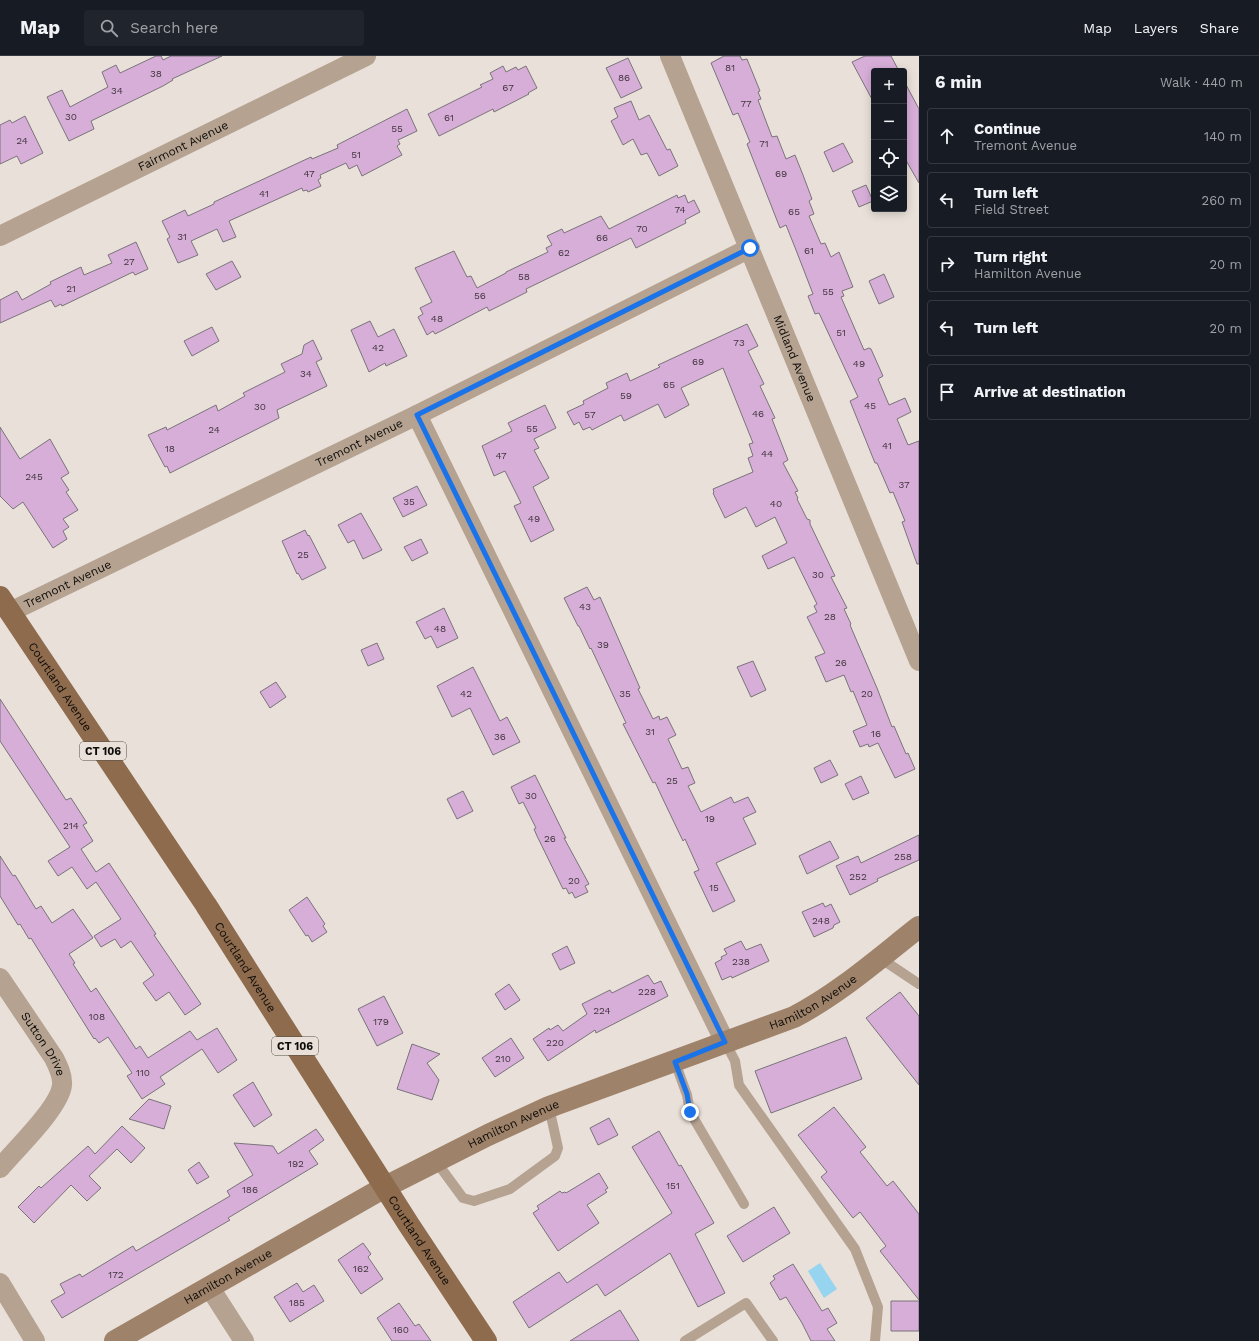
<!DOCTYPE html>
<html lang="en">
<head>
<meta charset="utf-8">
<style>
	:root { --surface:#171b24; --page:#20242c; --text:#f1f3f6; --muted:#9ea1a6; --line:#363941 }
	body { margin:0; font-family:"Work Sans",sans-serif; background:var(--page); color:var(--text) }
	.controls { position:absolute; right:12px; top:12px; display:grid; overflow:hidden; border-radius:4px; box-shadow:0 2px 10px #0003 }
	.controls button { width:36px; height:36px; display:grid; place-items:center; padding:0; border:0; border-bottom:1px solid var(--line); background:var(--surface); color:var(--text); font:20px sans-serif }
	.stop { position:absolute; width:12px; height:12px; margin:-9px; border:3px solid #1a73e8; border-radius:50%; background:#fff }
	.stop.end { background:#1a73e8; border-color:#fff; box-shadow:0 1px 4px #0008 }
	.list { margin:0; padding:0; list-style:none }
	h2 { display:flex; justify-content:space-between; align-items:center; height:52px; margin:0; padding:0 16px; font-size:17px }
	h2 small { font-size:13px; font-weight:400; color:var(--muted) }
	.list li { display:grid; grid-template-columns:26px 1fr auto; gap:12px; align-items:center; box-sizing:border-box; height:56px; margin:0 8px 8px; padding:0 8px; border:1px solid var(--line); border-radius:4px }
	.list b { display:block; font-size:15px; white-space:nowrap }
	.list p { margin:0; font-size:13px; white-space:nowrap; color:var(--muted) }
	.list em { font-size:13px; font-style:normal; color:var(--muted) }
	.icon { flex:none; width:22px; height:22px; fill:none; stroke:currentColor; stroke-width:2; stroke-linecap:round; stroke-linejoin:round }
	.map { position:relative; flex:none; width:919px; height:1285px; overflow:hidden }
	header { display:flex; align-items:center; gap:24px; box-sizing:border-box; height:56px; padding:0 20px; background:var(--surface); border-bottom:1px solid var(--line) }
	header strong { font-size:19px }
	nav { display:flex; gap:22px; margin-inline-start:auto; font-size:14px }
	.search { width:280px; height:36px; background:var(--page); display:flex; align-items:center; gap:10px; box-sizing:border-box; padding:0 14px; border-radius:4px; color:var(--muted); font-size:15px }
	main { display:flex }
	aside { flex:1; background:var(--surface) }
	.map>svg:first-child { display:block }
	.water { fill:#97d4f0 }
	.building { fill:#d7aed8; stroke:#7a737a }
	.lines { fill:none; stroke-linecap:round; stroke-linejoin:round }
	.lane { stroke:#b5a291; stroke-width:10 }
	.street { stroke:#b5a291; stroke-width:20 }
	.secondary { stroke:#9f826a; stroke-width:22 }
	.primary { stroke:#8e6b4d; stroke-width:22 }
	.route { stroke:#1a73e8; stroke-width:5 }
	.labels { text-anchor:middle; stroke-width:3.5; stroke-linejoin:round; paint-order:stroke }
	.number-label { font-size:10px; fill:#40343d }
	.shield { fill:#e9e1d9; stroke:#504c47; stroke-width:1 }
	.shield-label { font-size:11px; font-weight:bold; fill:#0e0c09 }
	.street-label { font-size:12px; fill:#0e0c09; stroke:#e9e1d9 }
</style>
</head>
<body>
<header>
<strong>Map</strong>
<div class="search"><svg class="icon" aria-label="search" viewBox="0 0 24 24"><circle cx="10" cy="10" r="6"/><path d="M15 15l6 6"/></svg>Search here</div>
<nav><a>Map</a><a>Layers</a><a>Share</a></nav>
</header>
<main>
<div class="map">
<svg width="919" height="1285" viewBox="0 0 919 1285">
	<rect width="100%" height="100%" fill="#e9e1d9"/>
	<path class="water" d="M820 1207 837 1233 824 1242 808 1215Z"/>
	<path class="building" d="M156 0H161L163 4 171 0H222L172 23 173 24 163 30 91 65 94 73 69 85 47 41 62 34 70 51 108 31 102 16 116 9 120 17Z
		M724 0H740L742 4 747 3 760 35 758 36 761 43 758 44 772 81 777 80 786 103 795 99 803 119 812 143 809 145 814 158 809 160 821 188 825 187 831 201 839 196 853 231 842 235 844 240 841 241 864 294 869 292 871 293 883 320 878 323 889 349 905 342 911 356 897 363 908 389 919 385V508H917L902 466 905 465 893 436 890 437 877 407H875L850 345 858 341 819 257 815 258 808 240 813 238 796 194 786 169 780 172 747 88 750 86 738 57 733 59 711 7Z
		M865 0H891L899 15H874V47L852 6Z
		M628 2 642 32 621 42 606 12Z
		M503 10 506 16 516 11 518 14 526 10 537 32 528 37 529 38 494 56 493 53 439 80 428 58 482 31 480 29 493 23 490 17Z
		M904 25 919 53V127L904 101Z
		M631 45 639 64 649 59 667 94 670 93 678 110 659 120 647 97 641 99 633 83 623 89 611 65 618 61 614 52Z
		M407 53 417 75 398 84 400 88 397 90 402 99 362 120 357 109 349 113 346 107 320 119 321 122 318 124 321 130 308 136 307 134 303 135 302 132 229 165 236 181 223 186 217 173 191 185 198 199 178 207 167 183 170 181 162 165 185 154 188 160 214 148V146L311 101 312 103 338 92 337 89Z
		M25 60 43 97 21 108 17 100 0 108V69L10 64 12 67Z
		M843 87 853 106 833 116 824 96Z
		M866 129 873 145 859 151 852 135Z
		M677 139 678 142 685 139 688 147 694 144 700 156 685 164 686 167 636 192 631 182 526 233 527 236 489 255 487 251 443 274 435 278 433 275 427 279 418 261 423 258 420 252 432 246 415 212 454 195 467 221 471 220 477 232 506 217V216L548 196 546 192 552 189 547 180 562 173 564 177 601 160 609 173Z
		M136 186 148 213 135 219 133 216 62 250 61 248 55 251 51 244 0 267V244L17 235 22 244 51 228 50 226 81 211 84 219 112 207 108 199Z
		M232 205 241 221 216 234 206 218Z
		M884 218 894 241 879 248 869 225Z
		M370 265 378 281 394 273 407 300 386 310 385 307 369 316 351 274Z
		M747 268 758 290 748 295 764 328 760 330 775 362 772 363 788 404 783 407 798 435 795 436 798 442 797 443 807 463 810 464V468L835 520 831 521 847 552 844 553 851 568 850 569 877 632 892 671 894 670 906 698 908 697 915 713 895 722 878 687 869 691 868 688 860 691 853 675 867 669 853 635 851 636 844 619 826 626 815 601 825 597 807 561 817 556 814 550 817 548 794 501 768 513 762 500 787 487 775 461 756 471 746 451 725 462 713 437 714 436 713 433 753 416 748 402 753 400 749 388 753 387 723 312 681 332 689 349 665 362 658 348 624 365 621 359 592 374 590 371 583 374 579 366 574 369 567 356 584 348 583 345 608 332 606 327 627 317 630 325 660 311 658 309Z
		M212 271 219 285 192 300 184 285Z
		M313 284 322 303 316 306 327 330 277 354 279 362 170 417 167 410 165 411 148 379 166 371 167 374 216 349 218 355 245 340 243 337 285 316 281 308 302 298 304 289Z
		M545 349 556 372 534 383 539 392 534 394 549 422 533 431 554 474 531 486 514 450 521 447 505 415 494 420 482 390 512 375 508 367Z
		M0 371 20 403 50 383 69 417 61 422 69 434 66 436 78 454 63 463 69 471 63 475 67 483 53 492 23 446 13 453 0 440Z
		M417 430 427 449 403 461 393 442Z
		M361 457 382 494 363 503 354 484 348 487 338 469Z
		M305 474 308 480 309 479 326 512 302 524 298 517 297 518 282 485Z
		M421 483 428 497 412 505 404 491Z
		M587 531 594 544 600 541 640 632 638 633 653 663 659 660 660 664 667 661 676 679 668 683 682 713 688 711 695 727 688 730 701 756 731 741 734 747 748 741 756 756 743 762 756 788 716 807 735 845 713 856 694 816 699 814 685 783 683 785 661 739 655 726 653 727 623 668 626 667 591 592 590 593 579 570H578L564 542Z
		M444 552 458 582 437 592 431 580 425 583 416 566Z
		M377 587 384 603 368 610 361 594Z
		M753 605 766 634 751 641 737 611Z
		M473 611 500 665 507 661 520 686 493 699 470 652 452 661 437 630Z
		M276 626 286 641 270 652 260 636Z
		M0 643 66 744 71 742 87 767 83 769 93 785 81 793 96 816 109 807 156 878 154 879 201 948 185 959 169 936 156 945 143 927 154 919 131 885 121 892 115 883 101 891 94 880 121 863 96 826 87 833 72 811 58 820 48 805 70 791 0 685Z
		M830 704 838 719 821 727 814 712Z
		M535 719 566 782H564L589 828 585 830 588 836 575 842 572 836 569 838 566 832 563 833 537 780 534 773 536 772 523 746 519 748 511 731Z
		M861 720 869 737 853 744 845 728Z
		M463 735 473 755 457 763 447 743Z
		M919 779V804L877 823 878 825 850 839 836 810 858 800 861 807Z
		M830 785 839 802 807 818 799 800Z
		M0 800 13 820 15 819 36 853 41 850 52 867 73 853 93 882 69 898 75 907 73 908 91 936 96 932 136 993 140 990 148 1002 190 975 197 984 217 972 237 1004 218 1017 202 993 160 1021 165 1028 142 1043 127 1020 132 1017 108 981 99 987 95 982 94 983 31 882 29 883 20 868 18 869 0 840Z
		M307 841 325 868 323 870 327 876 312 886 308 879 306 880 289 854Z
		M823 847 825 851 831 848 840 866 834 869 833 872 814 881 802 856Z
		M741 885 746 894 761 888 769 905 732 922 731 920 722 924 715 907 722 903 721 901 727 898 724 893Z
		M567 890 575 907 560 914 552 898Z
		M648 919 654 928 661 925 668 940 596 977 595 974 548 1005 533 983 549 972 550 974 558 969 563 975 587 958 582 948 610 934 612 937Z
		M509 928 520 944 505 954 495 938Z
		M900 936 919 960V1029L866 962Z
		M384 940 403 977 377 990 358 953Z
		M846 981 862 1023 771 1057 755 1015Z
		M511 982 524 1002 495 1021 482 1002Z
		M412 988 440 998 427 1007 439 1024 432 1044 397 1033Z
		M253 1026 272 1059 254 1071 233 1039Z
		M149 1043 171 1050 164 1073 129 1063Z
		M834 1051 866 1091 860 1096 887 1130 893 1125 919 1158V1244L880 1195 886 1190 860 1156 853 1162 821 1121 827 1116 798 1079Z
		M609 1062 618 1079 598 1089 590 1072Z
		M122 1070 145 1092 131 1107 117 1093 89 1120 101 1132 87 1145 71 1129 34 1167 18 1151 39 1130 41 1132 88 1090 95 1098Z
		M316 1073 324 1084 309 1095 318 1108 228 1162 230 1164 62 1262 51 1245 65 1237 60 1228 80 1218 82 1221 133 1190 136 1195 230 1140 227 1135 253 1119 234 1087 273 1090 278 1098Z
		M659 1075 679 1110 681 1109 714 1167 695 1178 725 1237 698 1251 670 1197 605 1240 597 1228 529 1272 513 1246 559 1216 567 1227 672 1157 632 1091Z
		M199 1106 209 1121 197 1128 188 1114Z
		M599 1117 608 1132 605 1134 607 1136 587 1149 599 1167 558 1195 533 1157 539 1153 537 1150 560 1135 562 1137 565 1136 566 1137Z
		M774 1151 790 1177 743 1206 727 1180Z
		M363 1187 371 1198 368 1201 383 1223 361 1238 338 1204Z
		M793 1208 822 1255 828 1252 837 1267 827 1273 835 1285H811L802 1267 786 1241 780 1244 770 1227 775 1223 773 1220Z
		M297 1227 303 1236 314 1229 324 1245 290 1266 274 1241Z
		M891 1245H919V1275H891Z
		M399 1247 415 1270 419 1268 431 1285H392L377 1262Z
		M620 1254 639 1285H570Z"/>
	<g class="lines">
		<path class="lane" d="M880 902 919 928
			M725 986 735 1005 739 1029 855 1193 878 1251 875 1285
			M675 1006 687 1039 690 1056 744 1148
			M435 1104 463 1142 474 1145 510 1133 555 1100 558 1092 549 1051
			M685 1285 746 1247 773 1285"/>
		<g class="street">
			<path id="s1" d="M670 0 919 605"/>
			<path id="s2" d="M0 180 366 0"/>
			<path d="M417 359 725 986"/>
			<path id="s3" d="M10 556 417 359 750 192"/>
			<path id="s4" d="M0 922 54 1002C58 1010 63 1020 62 1029 60 1051 16 1093 0 1112"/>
			<path d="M0 1227 35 1285"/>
			<path d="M210 1232 244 1285"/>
		</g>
		<path class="secondary" id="s5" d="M115 1285 385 1131 488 1079 549 1051 794 961C840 937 878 903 919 871"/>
		<path class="primary" id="s6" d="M0 541 206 849 409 1169 486 1285"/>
	</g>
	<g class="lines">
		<path class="route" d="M690 1056 687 1038 675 1006 725 986 417 359 750 192"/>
	</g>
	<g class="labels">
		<g class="number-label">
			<text x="730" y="15">81</text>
			<text x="156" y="21">38</text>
			<text x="624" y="25">86</text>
			<text x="508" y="35">67</text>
			<text x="117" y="38">34</text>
			<text x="746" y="51">77</text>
			<text x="71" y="64">30</text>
			<text x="449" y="65">61</text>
			<text x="397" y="76">55</text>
			<text x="22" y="88">24</text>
			<text x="764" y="91">71</text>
			<text x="356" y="102">51</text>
			<text x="309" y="121">47</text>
			<text x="781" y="121">69</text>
			<text x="264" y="141">41</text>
			<text x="680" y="157">74</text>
			<text x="794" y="159">65</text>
			<text x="642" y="176">70</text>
			<text x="182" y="184">31</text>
			<text x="602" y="185">66</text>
			<text x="809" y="198">61</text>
			<text x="564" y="200">62</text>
			<text x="129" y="209">27</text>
			<text x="524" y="224">58</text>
			<text x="71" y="236">21</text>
			<text x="828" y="239">55</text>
			<text x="480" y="243">56</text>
			<text x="437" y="266">48</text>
			<text x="841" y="280">51</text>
			<text x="739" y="290">73</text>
			<text x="378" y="295">42</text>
			<text x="698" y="309">69</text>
			<text x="859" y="311">49</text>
			<text x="306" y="321">34</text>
			<text x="669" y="332">65</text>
			<text x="626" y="343">59</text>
			<text x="870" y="353">45</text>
			<text x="260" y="354">30</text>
			<text x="758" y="361">46</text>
			<text x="590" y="362">57</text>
			<text x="532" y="376">55</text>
			<text x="214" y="377">24</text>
			<text x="887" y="393">41</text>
			<text x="170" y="396">18</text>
			<text x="767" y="401">44</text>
			<text x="501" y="403">47</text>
			<text x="34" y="424">245</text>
			<text x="904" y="432">37</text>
			<text x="409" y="449">35</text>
			<text x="776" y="451">40</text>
			<text x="534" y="466">49</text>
			<text x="303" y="502">25</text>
			<text x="818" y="522">30</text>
			<text x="585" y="554">43</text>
			<text x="830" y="564">28</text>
			<text x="440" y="576">48</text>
			<text x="603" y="592">39</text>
			<text x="841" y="610">26</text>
			<text x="466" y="641">42</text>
			<text x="625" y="641">35</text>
			<text x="867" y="641">20</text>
			<text x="650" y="679">31</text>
			<text x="876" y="681">16</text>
			<text x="500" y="684">36</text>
			<text x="672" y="728">25</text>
			<text x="531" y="743">30</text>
			<text x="710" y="766">19</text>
			<text x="71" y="773">214</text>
			<text x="550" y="786">26</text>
			<text x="903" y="804">258</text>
			<text x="858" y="824">252</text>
			<text x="574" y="828">20</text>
			<text x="714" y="835">15</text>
			<text x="821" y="868">248</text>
			<text x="741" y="909">238</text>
			<text x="647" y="939">228</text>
			<text x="602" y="958">224</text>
			<text x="97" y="964">108</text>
			<text x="381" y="969">179</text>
			<text x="555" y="990">220</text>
			<text x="503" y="1006">210</text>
			<text x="143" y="1020">110</text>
			<text x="296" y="1111">192</text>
			<text x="673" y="1133">151</text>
			<text x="250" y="1137">186</text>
			<text x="361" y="1216">162</text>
			<text x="116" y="1222">172</text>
			<text x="297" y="1250">185</text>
			<text x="401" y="1277">160</text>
		</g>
		<g class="shield">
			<rect x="80" y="686" width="46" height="18" rx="3"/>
			<rect x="272" y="981" width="46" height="18" rx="3"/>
		</g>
		<g class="shield-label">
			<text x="103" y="699">CT 106</text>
			<text x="295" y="994">CT 106</text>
		</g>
		<g class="street-label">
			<text dy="4" stroke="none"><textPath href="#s2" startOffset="204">Fairmont Avenue</textPath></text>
			<text dy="4" stroke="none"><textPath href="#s1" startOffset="327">Midland Avenue</textPath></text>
			<text dy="4" stroke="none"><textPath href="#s3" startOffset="388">Tremont Avenue</textPath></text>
			<text dy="4" stroke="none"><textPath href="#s3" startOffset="64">Tremont Avenue</textPath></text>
			<text dy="4" stroke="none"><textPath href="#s6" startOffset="108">Courtland Avenue</textPath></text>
			<text dy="4" stroke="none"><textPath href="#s6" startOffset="444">Courtland Avenue</textPath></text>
			<text dy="4" stroke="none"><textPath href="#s5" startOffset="778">Hamilton Avenue</textPath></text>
			<text dy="4" stroke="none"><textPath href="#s4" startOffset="79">Sutton Drive</textPath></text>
			<text dy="4" stroke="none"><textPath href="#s5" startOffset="454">Hamilton Avenue</textPath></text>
			<text dy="4" stroke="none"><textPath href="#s6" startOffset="768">Courtland Avenue</textPath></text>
			<text dy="4" stroke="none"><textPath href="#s5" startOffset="130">Hamilton Avenue</textPath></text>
		</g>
	</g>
</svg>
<div class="controls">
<button>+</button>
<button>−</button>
<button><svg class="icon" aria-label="locate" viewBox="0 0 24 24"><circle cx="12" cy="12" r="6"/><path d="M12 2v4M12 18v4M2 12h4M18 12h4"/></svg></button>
<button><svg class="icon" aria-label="layers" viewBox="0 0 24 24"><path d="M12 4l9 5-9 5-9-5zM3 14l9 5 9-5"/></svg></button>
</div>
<div class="stop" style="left:750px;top:192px"></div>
<div class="stop end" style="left:690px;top:1056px"></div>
</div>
<aside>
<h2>6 min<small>Walk · 440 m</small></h2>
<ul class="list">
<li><svg class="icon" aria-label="ahead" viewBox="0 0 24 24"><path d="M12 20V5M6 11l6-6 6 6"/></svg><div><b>Continue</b><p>Tremont Avenue</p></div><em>140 m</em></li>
<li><svg class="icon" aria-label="left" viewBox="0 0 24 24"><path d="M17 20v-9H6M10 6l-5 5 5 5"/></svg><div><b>Turn left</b><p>Field Street</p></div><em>260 m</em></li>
<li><svg class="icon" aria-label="right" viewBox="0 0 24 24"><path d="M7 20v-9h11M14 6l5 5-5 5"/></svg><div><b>Turn right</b><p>Hamilton Avenue</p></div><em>20 m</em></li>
<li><svg class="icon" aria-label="left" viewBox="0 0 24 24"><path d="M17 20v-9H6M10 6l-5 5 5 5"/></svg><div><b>Turn left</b></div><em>20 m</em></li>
<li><svg class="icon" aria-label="arrive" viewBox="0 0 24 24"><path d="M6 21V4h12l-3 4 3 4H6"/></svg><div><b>Arrive at destination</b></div></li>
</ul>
</aside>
</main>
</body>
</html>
